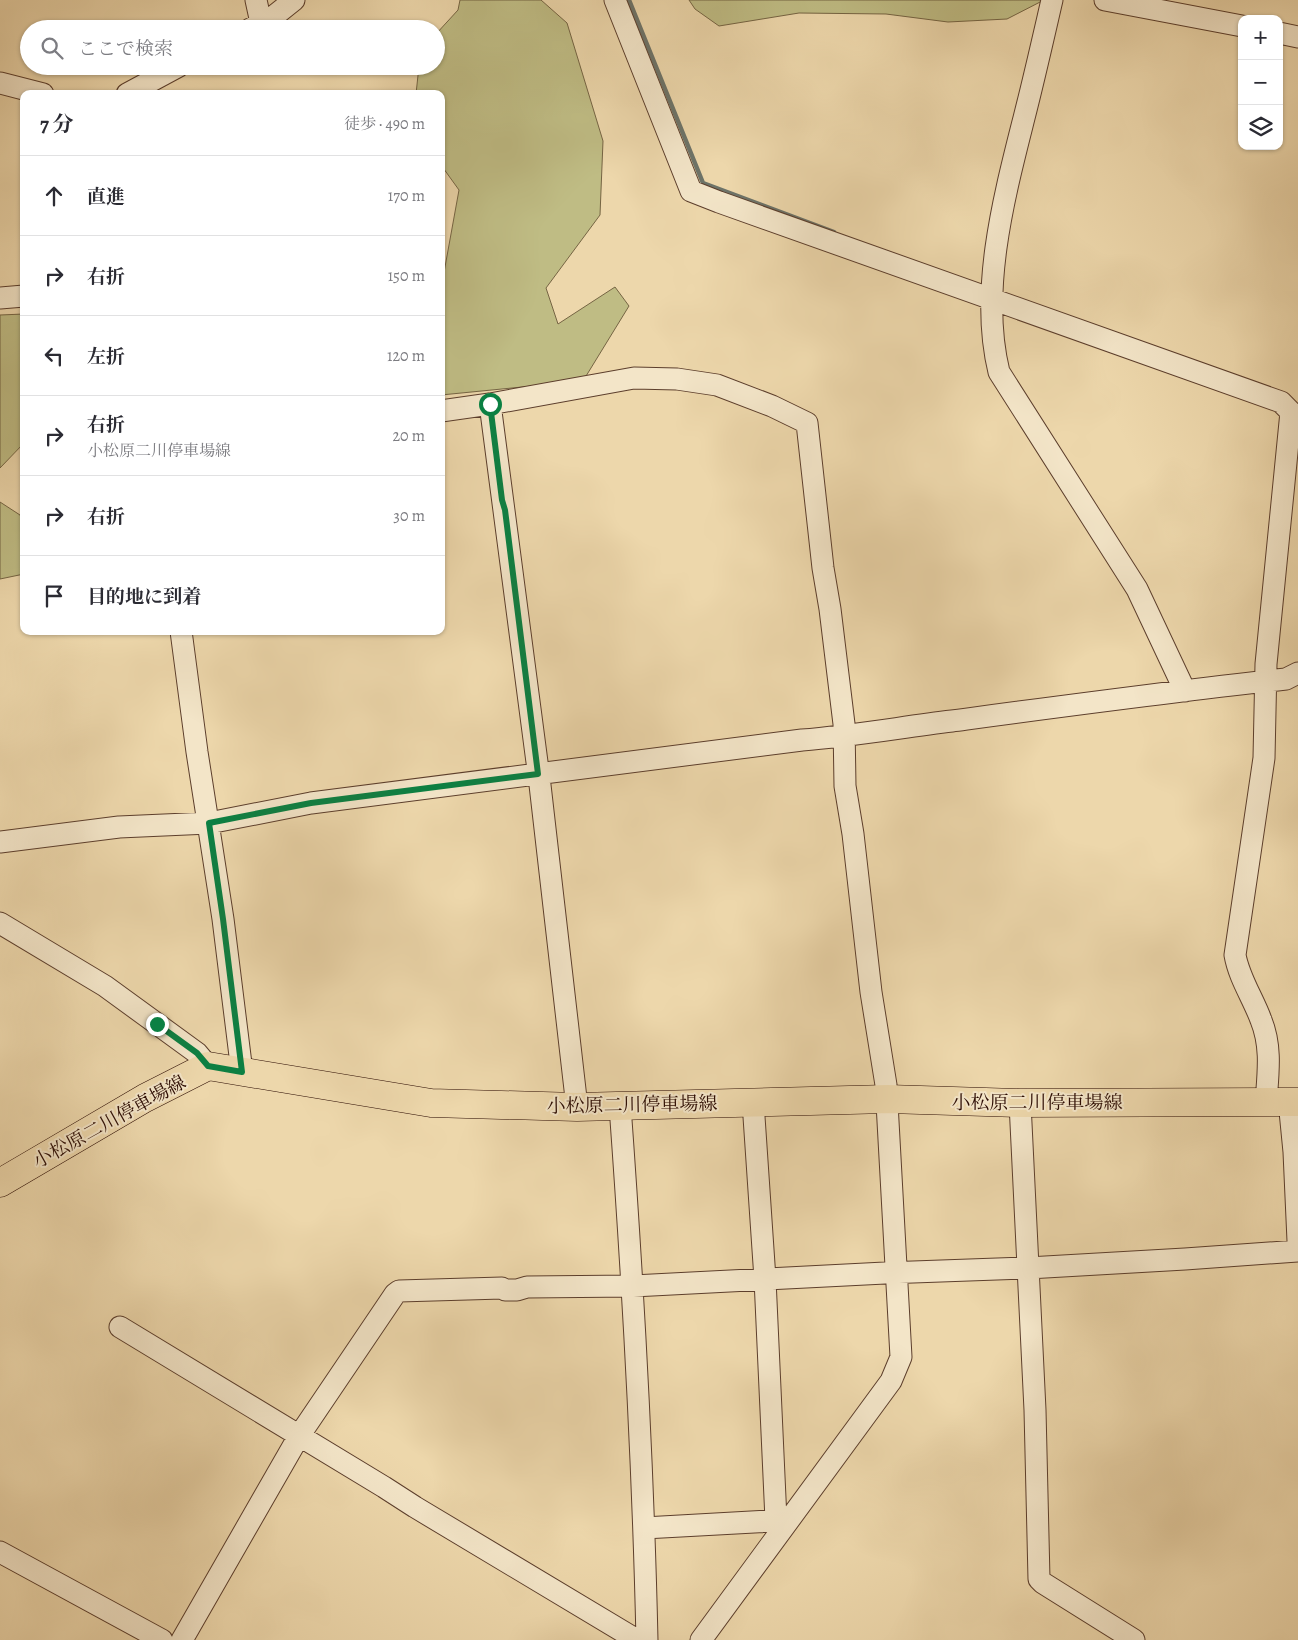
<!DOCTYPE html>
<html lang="ja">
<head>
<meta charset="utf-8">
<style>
	:root { --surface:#fff; --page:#f7f7f7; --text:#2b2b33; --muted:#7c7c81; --line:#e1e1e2 }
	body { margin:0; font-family:Alegreya,"Noto Serif JP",serif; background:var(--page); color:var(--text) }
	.controls { position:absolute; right:15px; top:15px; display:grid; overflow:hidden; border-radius:10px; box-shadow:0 1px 4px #0004 }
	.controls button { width:45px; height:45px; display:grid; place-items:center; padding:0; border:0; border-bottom:1px solid var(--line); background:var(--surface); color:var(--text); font:25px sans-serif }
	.stop { position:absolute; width:15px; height:15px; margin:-11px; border:4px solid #0b8043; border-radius:50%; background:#fff }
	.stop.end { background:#0b8043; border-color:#fff; box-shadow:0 1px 5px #0008 }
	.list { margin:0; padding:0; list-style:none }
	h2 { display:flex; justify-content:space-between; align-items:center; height:65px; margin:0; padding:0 20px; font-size:21px }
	h2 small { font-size:16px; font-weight:400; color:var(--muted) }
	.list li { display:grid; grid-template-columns:32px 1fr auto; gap:15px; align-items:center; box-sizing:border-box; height:80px; padding:0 20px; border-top:1px solid var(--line) }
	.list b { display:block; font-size:19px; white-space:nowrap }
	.list p { margin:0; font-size:16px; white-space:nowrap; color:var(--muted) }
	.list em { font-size:16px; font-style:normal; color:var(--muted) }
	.icon { flex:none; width:28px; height:28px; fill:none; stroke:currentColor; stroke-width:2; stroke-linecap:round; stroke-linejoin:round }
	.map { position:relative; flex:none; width:1298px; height:1640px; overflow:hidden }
	.search { position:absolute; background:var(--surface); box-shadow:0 1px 4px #0004; left:20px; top:20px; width:425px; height:55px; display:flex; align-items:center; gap:12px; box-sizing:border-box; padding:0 18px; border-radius:28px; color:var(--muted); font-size:19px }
	.panel { position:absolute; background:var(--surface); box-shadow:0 1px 4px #0004; left:20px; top:90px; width:425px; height:545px; border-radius:10px }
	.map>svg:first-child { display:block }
	.green { fill:#bfbc84; stroke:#756443 }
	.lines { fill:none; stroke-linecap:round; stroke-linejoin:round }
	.stream { stroke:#6d7368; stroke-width:4.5 }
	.minor-casing { stroke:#5c3e2c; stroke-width:23 }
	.major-casing { stroke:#2b0b02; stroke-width:29 }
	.minor { stroke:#f3e5c8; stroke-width:21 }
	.major { stroke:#edd7ab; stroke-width:28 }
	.route { stroke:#0b8043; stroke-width:6 }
	.labels { text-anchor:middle; stroke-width:4; stroke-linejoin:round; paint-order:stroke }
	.street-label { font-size:19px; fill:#2b0b02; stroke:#f3e5c8 }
</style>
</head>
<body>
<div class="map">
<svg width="1298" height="1640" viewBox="0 0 1298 1640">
	<rect width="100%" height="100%" fill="#edd7ab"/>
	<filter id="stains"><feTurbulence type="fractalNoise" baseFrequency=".004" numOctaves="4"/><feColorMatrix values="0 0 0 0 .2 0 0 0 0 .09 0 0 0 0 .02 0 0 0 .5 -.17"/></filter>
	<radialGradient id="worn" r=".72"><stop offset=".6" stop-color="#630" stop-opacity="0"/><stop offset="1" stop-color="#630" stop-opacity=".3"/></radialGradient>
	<path class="green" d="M460 0H541L567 23 603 141 600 215 546 288 558 324 615 287 629 306 583 381 441 395V289L459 190 441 165V94H416L419 66H436V34L458 10Z
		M689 0H1044L1007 19 948 22 886 14 799 13 719 26 695 9Z
		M24 314V443L0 468V315Z
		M0 502 20 515 24 522V574L0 579Z"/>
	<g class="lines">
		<path class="stream" d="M629 0 703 183 834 232"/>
		<defs>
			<path id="minor" d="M256 0 261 23
				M615 0 691 191 719 202 1281 402 1291 412 1266 664 1264 758 1235 955C1239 978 1253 998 1261 1020 1272 1047 1268 1074 1266 1102
				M1052 0C1043 39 1034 79 1024 118 1004 197 979 291 999 372L1137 589 1185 691
				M1105 0 1242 26
				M250 29 274 16 294 0
				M1279 33 1298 37
				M0 83 43 94
				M127 94 179 66
				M0 298 24 296
				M490 404 540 785 577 1107
				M441 411 490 404 634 378 677 379 717 385 772 406 807 423 823 568 830 609 844 724 845 786 853 834 871 992 886 1085 901 1357 891 1381 701 1640
				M181 631 197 752 223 919 242 1072
				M0 842 119 827 209 823 311 803 802 740C853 736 902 727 952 721 1064 706 1175 691 1286 679L1298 673
				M0 923 105 986 197 1053 208 1066
				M1289 1101 1294 1152 1298 1241
				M753 1102 765 1279 776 1520
				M1020 1103 1035 1410 1039 1579 1043 1583 1134 1640
				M620 1106C633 1284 643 1462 647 1640
				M120 1327 384 1487 415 1507 637 1640
				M644 1528 789 1520
				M0 1552 162 1640
				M182 1640 299 1436 395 1294 399 1291 502 1288 505 1290H517L527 1287 633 1286 885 1273 1028 1268 1185 1259 1298 1251"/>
			<path id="major" d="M0 1183 145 1098 208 1066 431 1103 577 1107 888 1099 1020 1103 1298 1102"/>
		</defs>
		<use href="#minor" class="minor-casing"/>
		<use href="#major" class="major-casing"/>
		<use href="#minor" class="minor"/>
		<use href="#major" class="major"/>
	</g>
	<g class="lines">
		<path class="route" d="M157 1024 197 1053 208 1066 242 1072 223 919 209 823 311 803 538 774 505 510 502 500 490 404"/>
	</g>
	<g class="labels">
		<g class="street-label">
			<text x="1037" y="1109">小松原二川停車場線</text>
			<text transform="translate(632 1104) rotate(-1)" y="7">小松原二川停車場線</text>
			<text transform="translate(109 1121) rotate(-29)" y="7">小松原二川停車場線</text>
		</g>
	</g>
	<rect width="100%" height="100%" filter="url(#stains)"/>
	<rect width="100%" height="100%" fill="url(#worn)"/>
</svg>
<div class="controls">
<button>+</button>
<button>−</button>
<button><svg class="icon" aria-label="layers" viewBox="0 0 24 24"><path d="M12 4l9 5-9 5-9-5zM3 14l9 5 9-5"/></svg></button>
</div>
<div class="stop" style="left:490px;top:404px"></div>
<div class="stop end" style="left:157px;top:1024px"></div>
<div class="search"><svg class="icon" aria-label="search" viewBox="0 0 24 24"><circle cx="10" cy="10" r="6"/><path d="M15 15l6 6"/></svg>ここで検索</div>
<section class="panel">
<h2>7 分<small>徒歩 · 490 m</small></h2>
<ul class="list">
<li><svg class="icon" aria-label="ahead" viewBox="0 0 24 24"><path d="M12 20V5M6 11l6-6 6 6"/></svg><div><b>直進</b></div><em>170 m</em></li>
<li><svg class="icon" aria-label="right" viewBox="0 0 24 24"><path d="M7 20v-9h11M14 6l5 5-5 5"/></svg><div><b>右折</b></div><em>150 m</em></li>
<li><svg class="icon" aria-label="left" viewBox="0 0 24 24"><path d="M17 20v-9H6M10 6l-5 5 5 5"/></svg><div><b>左折</b></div><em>120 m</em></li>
<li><svg class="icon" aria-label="right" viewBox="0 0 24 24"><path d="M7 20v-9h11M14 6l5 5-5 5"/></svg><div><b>右折</b><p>小松原二川停車場線</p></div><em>20 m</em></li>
<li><svg class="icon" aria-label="right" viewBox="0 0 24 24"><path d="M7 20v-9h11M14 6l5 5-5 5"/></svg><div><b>右折</b></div><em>30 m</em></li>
<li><svg class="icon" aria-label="arrive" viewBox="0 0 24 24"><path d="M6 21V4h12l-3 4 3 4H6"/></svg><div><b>目的地に到着</b></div></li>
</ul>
</section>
</div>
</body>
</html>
